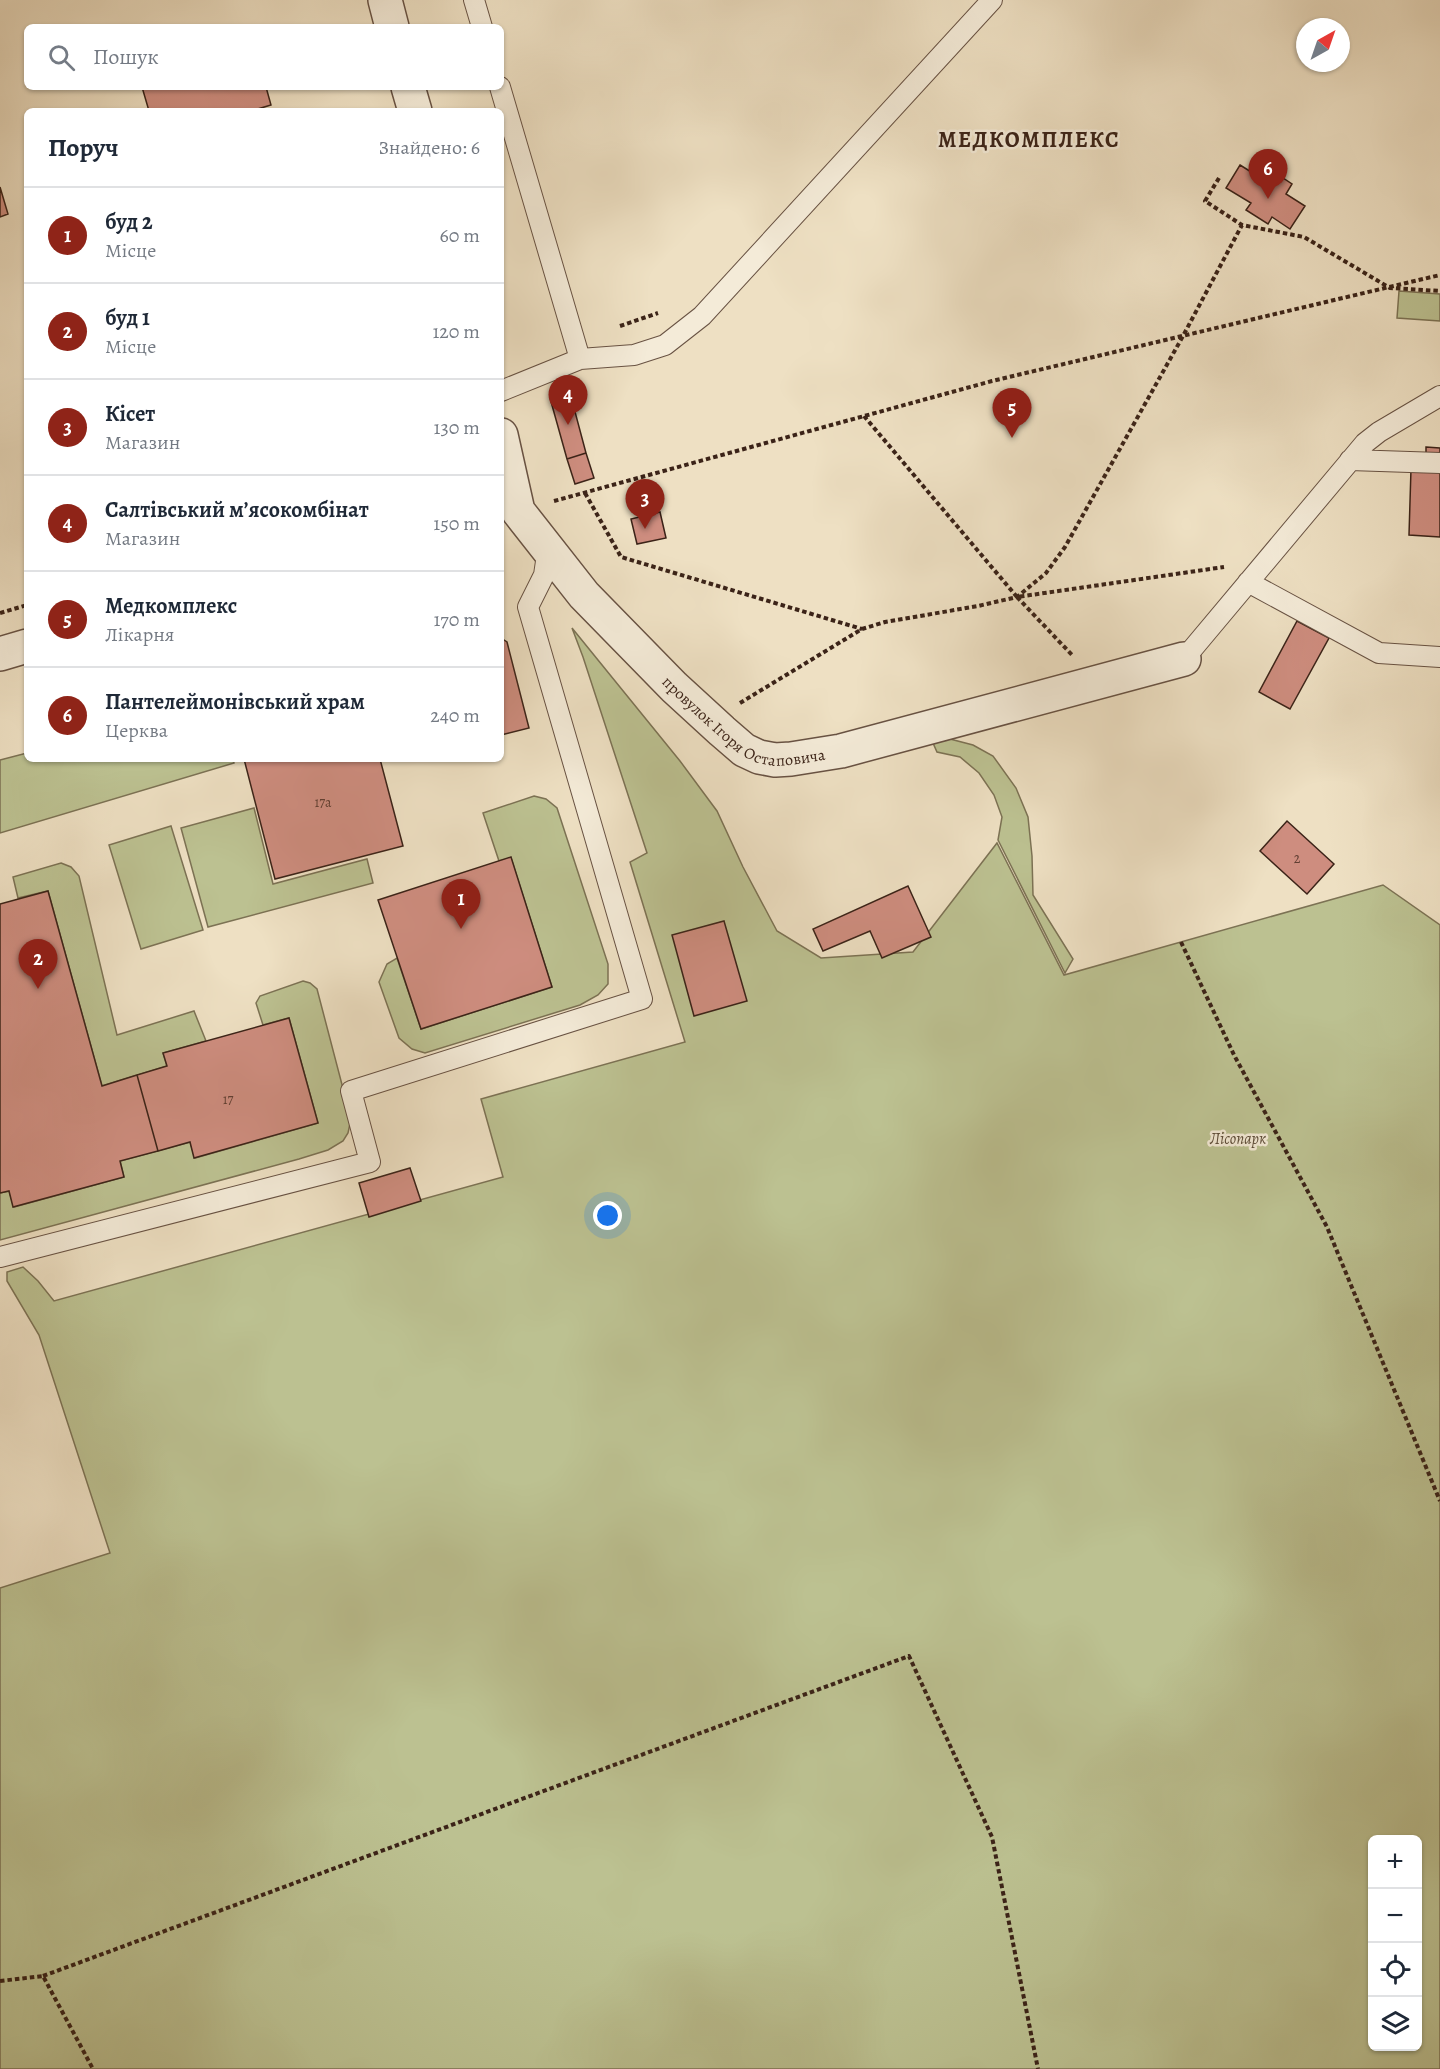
<!DOCTYPE html>
<html lang="uk">
<head>
<meta charset="utf-8">
<style>
	:root { --surface:#fff; --page:#f6f6f7; --text:#1f2937; --muted:#747a83; --line:#e0e1e3; --accent:#8f2418 }
	body { margin:0; font-family:Alegreya,serif; background:var(--page); color:var(--text) }
	.controls { position:absolute; right:18px; bottom:18px; display:grid; overflow:hidden; border-radius:9px; box-shadow:0 2px 4px #0004 }
	.controls button { width:54px; height:54px; display:grid; place-items:center; padding:0; border:0; border-bottom:2px solid var(--line); background:var(--surface); color:var(--text); font:30px sans-serif }
	.compass { position:absolute; left:1296px; top:18px; width:54px; height:54px; border-radius:50%; background:var(--surface); box-shadow:0 2px 4px #0004; rotate:40deg }
	.you { position:absolute; left:608px; top:1216px; width:21px; height:21px; margin:-15px; border:4px solid #fff; border-radius:50%; background:#1a73e8; box-shadow:0 0 0 9px #1a73e833 }
	.badge { display:grid; place-items:center; width:39px; height:39px; border-radius:50%; background:var(--accent); color:#fff; font-size:20px; font-weight:700 }
	.pin { position:absolute; translate:-50% -50px; filter:drop-shadow(0 2px 3px #0008) }
	.pin::after { content:''; position:absolute; top:32px; width:21px; height:18px; background:inherit; clip-path:polygon(0 0,100% 0,50% 100%) }
	.list { margin:0; padding:0; list-style:none }
	h2 { display:flex; justify-content:space-between; align-items:center; height:78px; margin:0; padding:0 24px; font-size:26px }
	h2 small { font-size:20px; font-weight:400; color:var(--muted) }
	.list li { display:grid; grid-template-columns:39px 1fr auto; gap:18px; align-items:center; box-sizing:border-box; height:96px; padding:0 24px; border-top:2px solid var(--line) }
	.list b { display:block; font-size:22px; white-space:nowrap }
	.list p { margin:0; font-size:20px; white-space:nowrap; color:var(--muted) }
	.list em { font-size:20px; font-style:normal; color:var(--muted) }
	.icon { flex:none; width:33px; height:33px; fill:none; stroke:currentColor; stroke-width:2; stroke-linecap:round; stroke-linejoin:round }
	.map { position:relative; flex:none; width:1440px; height:2069px; overflow:hidden }
	.search { position:absolute; background:var(--surface); box-shadow:0 2px 4px #0004; left:24px; top:24px; width:480px; height:66px; display:flex; align-items:center; gap:15px; box-sizing:border-box; padding:0 21px; border-radius:9px; color:var(--muted); font-size:22px }
	.panel { position:absolute; background:var(--surface); box-shadow:0 2px 4px #0004; left:24px; top:108px; width:480px; height:654px; border-radius:9px }
	.map>svg:first-child { display:block }
	.green { fill:#bcc191; stroke:#7c7254; stroke-width:1.5; fill-rule:evenodd }
	.building { fill:#ce8d7f; stroke:#3b2318; stroke-width:1.5 }
	.lines { fill:none; stroke-linecap:round; stroke-linejoin:round }
	.lane-casing { stroke:#685243; stroke-width:22 }
	.street-casing { stroke:#685243; stroke-width:36 }
	.path { stroke:#3b2318; stroke-width:4; stroke-dasharray:4.5 3; stroke-linecap:butt }
	.lane { stroke:#f4ebd8; stroke-width:20 }
	.street { stroke:#f4ebd8; stroke-width:33 }
	.labels { text-anchor:middle; stroke-width:5; stroke-linejoin:round; paint-order:stroke }
	.number-label { font-size:14px; fill:#603e32 }
	.street-label { font-size:16px; fill:#3b2318; stroke:#f4ebd8 }
	.park-label { font-size:16px; font-style:italic; fill:#5b4a36; stroke:#f4ebd8 }
	.district-label { font-size:22px; font-weight:bold; letter-spacing:1.5px; fill:#3b2318; stroke:#f4ebd8 }
</style>
</head>
<body>
<div class="map">
<svg width="1440" height="2069" viewBox="0 0 1440 2069">
	<rect width="100%" height="100%" fill="#eee0c3"/>
	<filter id="stains"><feTurbulence type="fractalNoise" baseFrequency=".00333" numOctaves="4"/><feColorMatrix values="0 0 0 0 .2 0 0 0 0 .09 0 0 0 0 .02 0 0 0 .5 -.17"/></filter>
	<radialGradient id="worn" r=".72"><stop offset=".6" stop-color="#630" stop-opacity="0"/><stop offset="1" stop-color="#630" stop-opacity=".3"/></radialGradient>
	<path class="green" d="M1399 291 1440 294V321L1397 318Z
		M572 628 680 761 717 811 743 867 777 931 821 958 913 952 997 843 1064 975 1383 885 1440 925V2069H0V1588L110 1553 39 1335 7 1281V1272L23 1267 38 1281 54 1301 503 1177 481 1099 685 1042 630 862 647 853 583 657ZM1372 1840H1418V2046H1372Z
		M950 739 973 745 993 756 1016 788 1028 817 1032 856 1033 895 1073 959 1065 973 998 840 1002 817 994 795 979 773 960 757 937 752 933 743Z
		M27 753V759H233L234 763 0 833V760Z
		M534 796 546 799 557 808 608 964V984L598 995 580 1005 425 1053 412 1049 399 1038 379 982 387 964 397 958 421 1029 552 987 511 858 499 861 483 813Z
		M254 808 273 884 367 859 373 883 208 927 181 828Z
		M171 826 203 930 141 949 109 845Z
		M61 863 71 867 79 876 117 1035 194 1011 206 1041 163 1053 167 1066 102 1086 48 891 18 898 13 877Z
		M303 981 310 983 317 989 351 1119 348 1133 343 1141 328 1150 299 1159 0 1240V1193L9 1191 14 1207 124 1177 120 1161 190 1142 195 1158 318 1123 289 1018 263 1025 256 1003 260 996Z"/>
	<path class="building" d="M142 87H266L271 105 251 111H149Z
		M1240 165 1264 180 1271 170 1292 184 1286 194 1305 206 1290 229 1272 217 1268 224 1246 210 1251 203 1226 188Z
		M0 187 8 214 0 217Z
		M570 393 586 453 567 459 550 398Z
		M1426 447 1440 448V470L1426 469Z
		M586 453 594 478 575 484 567 459Z
		M1411 469 1440 470V537L1409 535Z
		M660 512 666 538 637 544 631 519Z
		M1297 621 1329 638 1290 709 1259 692Z
		M501 638 507 642 529 728 501 735Z
		M244 759H380L403 846 275 879Z
		M1287 821 1334 864 1307 894 1260 851Z
		M511 857 552 987 421 1029 378 900Z
		M908 886 931 937 882 958 870 931 823 951 813 929Z
		M48 891 102 1086 137 1075 158 1151 120 1161 124 1177 13 1207 9 1191 0 1193V904Z
		M724 921 747 1001 694 1016 672 935Z
		M289 1018 318 1123 194 1158 190 1142 158 1151 137 1075 167 1066 163 1053Z
		M410 1168 421 1201 369 1217 359 1183Z"/>
	<g class="lines">
		<defs>
			<path id="lane" d="M474 0 482 27
				M500 87 580 359
				M501 391 580 359 634 355 665 345 702 316 992 0
				M1350 460 1440 463
				M1248 582 1379 653 1440 657
				M1184 659 1365 443 1379 432 1440 396
				M0 1257 370 1162 351 1091 642 999 528 607 544 575 548 548"/>
			<g id="street">
				<path d="M385 0 392 27"/>
				<path d="M408 87 415 111"/>
				<path id="s1" d="M501 435 518 511 584 595 674 687 722 731 744 750 759 757 775 760 791 759 841 751 1184 659"/>
				<path d="M0 654 27 646"/>
			</g>
		</defs>
		<use href="#lane" class="lane-casing"/>
		<use href="#street" class="street-casing"/>
		<path class="path" d="M1219 178 1205 201 1242 225
			M620 326 658 313
			M864 416 1017 597 1224 567
			M585 493 621 557 862 629
			M554 501 992 381 1440 275
			M1017 597 1072 655
			M0 613 27 605
			M740 703 862 629 885 622 978 606 1017 597 1046 573 1065 547 1183 336 1242 225 1304 237 1390 288 1440 291
			M1181 942 1234 1055 1327 1227 1440 1501
			M43 1976 909 1656 992 1837 1038 2069
			M0 1981 43 1976 93 2069"/>
		<use href="#lane" class="lane"/>
		<use href="#street" class="street"/>
	</g>
	<g class="labels">
		<g class="number-label">
			<text x="323" y="807">17а</text>
			<text x="1297" y="863">2</text>
			<text x="228" y="1104">17</text>
		</g>
		<g class="street-label">
			<text dy="6" stroke="none"><textPath href="#s1" startOffset="396">провулок Ігоря Остаповича</textPath></text>
		</g>
		<g class="park-label">
			<text x="1238" y="1144">Лісопарк</text>
		</g>
		<g class="district-label">
			<text x="1029" y="147">МЕДКОМПЛЕКС</text>
		</g>
	</g>
	<rect width="100%" height="100%" filter="url(#stains)"/>
	<rect width="100%" height="100%" fill="url(#worn)"/>
</svg>
<div class="controls">
<button>+</button>
<button>−</button>
<button><svg class="icon" aria-label="locate" viewBox="0 0 24 24"><circle cx="12" cy="12" r="6"/><path d="M12 2v4M12 18v4M2 12h4M18 12h4"/></svg></button>
<button><svg class="icon" aria-label="layers" viewBox="0 0 24 24"><path d="M12 4l9 5-9 5-9-5zM3 14l9 5 9-5"/></svg></button>
</div>
<svg class="compass" viewBox="-18 -18 36 36"><path d="M0-13l5 13h-10z" fill="#e53935"/><path d="M0 13l5-13h-10z" fill="#747a83"/></svg>
<div class="you"></div>
<div class="pin badge" style="left:461px;top:929px">1</div>
<div class="pin badge" style="left:38px;top:989px">2</div>
<div class="pin badge" style="left:645px;top:529px">3</div>
<div class="pin badge" style="left:568px;top:425px">4</div>
<div class="pin badge" style="left:1012px;top:438px">5</div>
<div class="pin badge" style="left:1268px;top:199px">6</div>
<div class="search"><svg class="icon" aria-label="search" viewBox="0 0 24 24"><circle cx="10" cy="10" r="6"/><path d="M15 15l6 6"/></svg>Пошук</div>
<section class="panel">
<h2>Поруч<small>Знайдено: 6</small></h2>
<ul class="list">
<li><span class="badge">1</span><div><b>буд 2</b><p>Місце</p></div><em>60 m</em></li>
<li><span class="badge">2</span><div><b>буд 1</b><p>Місце</p></div><em>120 m</em></li>
<li><span class="badge">3</span><div><b>Кісет</b><p>Магазин</p></div><em>130 m</em></li>
<li><span class="badge">4</span><div><b>Салтівський мʼясокомбінат</b><p>Магазин</p></div><em>150 m</em></li>
<li><span class="badge">5</span><div><b>Медкомплекс</b><p>Лікарня</p></div><em>170 m</em></li>
<li><span class="badge">6</span><div><b>Пантелеймонівський храм</b><p>Церква</p></div><em>240 m</em></li>
</ul>
</section>
</div>
</body>
</html>
